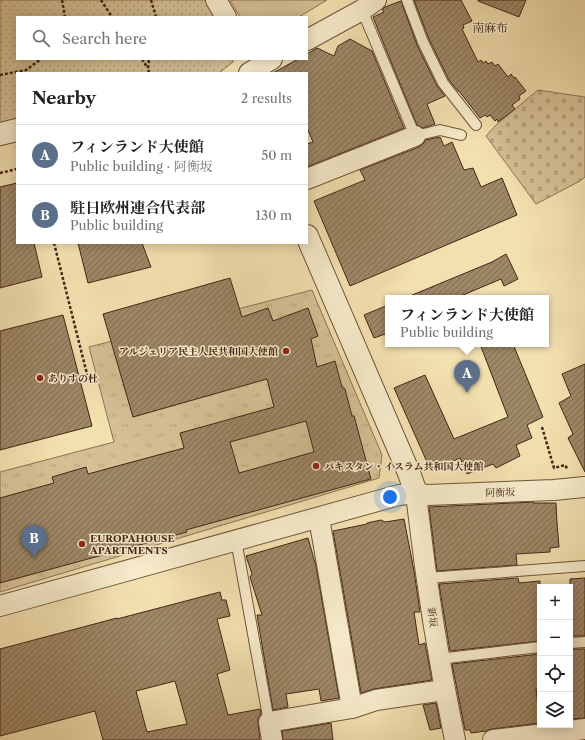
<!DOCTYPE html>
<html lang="en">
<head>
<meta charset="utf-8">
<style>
	:root { --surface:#fff; --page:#f2f2f2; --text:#202124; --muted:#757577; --line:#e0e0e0; --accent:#1a73e8 }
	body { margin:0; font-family:"Libre Caslon Text","Noto Serif JP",serif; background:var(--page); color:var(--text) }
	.controls { position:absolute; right:12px; bottom:12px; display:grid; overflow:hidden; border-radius:0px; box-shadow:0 2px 10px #0003 }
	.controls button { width:36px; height:36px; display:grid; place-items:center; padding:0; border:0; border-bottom:1px solid var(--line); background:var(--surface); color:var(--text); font:20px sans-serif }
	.you { position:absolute; left:390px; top:497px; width:14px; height:14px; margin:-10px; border:3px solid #fff; border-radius:50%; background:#1a73e8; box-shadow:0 0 0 6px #1a73e833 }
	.badge { display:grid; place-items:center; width:26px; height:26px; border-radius:50%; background:var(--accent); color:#fff; font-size:13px; font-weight:700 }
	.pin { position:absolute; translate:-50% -33px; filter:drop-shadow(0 1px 2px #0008) }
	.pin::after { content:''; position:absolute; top:21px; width:14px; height:12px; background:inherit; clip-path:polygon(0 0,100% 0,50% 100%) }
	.popup { position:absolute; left:385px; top:295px; width:164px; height:52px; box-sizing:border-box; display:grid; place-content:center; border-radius:0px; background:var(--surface); filter:drop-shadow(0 1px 3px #0005); font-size:13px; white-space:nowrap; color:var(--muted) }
	.popup b { font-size:15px; color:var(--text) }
	.popup::after { content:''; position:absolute; left:50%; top:100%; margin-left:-8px; border:8px solid transparent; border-top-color:var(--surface) }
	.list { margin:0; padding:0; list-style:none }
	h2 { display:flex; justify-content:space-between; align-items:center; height:52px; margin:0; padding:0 16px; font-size:17px }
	h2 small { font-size:13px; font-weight:400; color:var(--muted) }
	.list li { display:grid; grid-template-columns:26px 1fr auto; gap:12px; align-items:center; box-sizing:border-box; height:60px; padding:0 16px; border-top:1px solid var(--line) }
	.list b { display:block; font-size:15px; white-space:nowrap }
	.list p { margin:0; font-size:13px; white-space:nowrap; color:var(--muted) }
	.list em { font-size:13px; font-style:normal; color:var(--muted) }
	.icon { flex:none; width:22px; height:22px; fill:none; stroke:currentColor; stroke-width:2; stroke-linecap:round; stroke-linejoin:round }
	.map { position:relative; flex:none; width:585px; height:740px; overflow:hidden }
	.search { position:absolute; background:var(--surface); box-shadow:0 2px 10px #0003; left:16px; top:16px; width:292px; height:44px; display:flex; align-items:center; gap:10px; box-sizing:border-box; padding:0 14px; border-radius:0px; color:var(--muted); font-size:15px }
	.panel { position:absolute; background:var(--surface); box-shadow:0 2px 10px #0003; left:16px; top:72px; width:292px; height:172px; border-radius:0px }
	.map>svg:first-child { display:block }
	.grass { fill:url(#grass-tufts); stroke:#8c7356 }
	.cemetery { fill:url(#cemetery-stones); stroke:#8c7356 }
	.park { fill:url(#park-dots); stroke:#8c7356 }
	.pitch { fill:#d5c095; stroke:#8c7356 }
	.building { fill:url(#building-hatch); stroke:#422616; fill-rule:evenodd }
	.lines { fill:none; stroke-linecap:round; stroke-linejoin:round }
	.service-casing { stroke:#6e543c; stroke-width:12 }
	.minor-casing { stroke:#6e543c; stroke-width:22 }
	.tertiary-casing { stroke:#6e543c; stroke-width:24 }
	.path { stroke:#422616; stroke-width:2.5; stroke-dasharray:3 2; stroke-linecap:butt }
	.service { stroke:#f7ebcb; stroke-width:10 }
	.minor { stroke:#f7ebcb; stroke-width:20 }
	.tertiary { stroke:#f7ebcb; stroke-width:22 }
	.poi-dot { fill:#8f2418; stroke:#f7ebcb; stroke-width:1.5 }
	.labels { text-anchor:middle; stroke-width:3; stroke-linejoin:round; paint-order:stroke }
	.poi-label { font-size:10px; font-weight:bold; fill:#422616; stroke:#f7ebcb; text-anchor:start }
	.street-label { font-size:10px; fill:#422616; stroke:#f7ebcb }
	.quarter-label { font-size:12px; fill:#422616; stroke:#f7ebcb }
</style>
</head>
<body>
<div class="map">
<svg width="585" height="740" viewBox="0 0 585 740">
	<defs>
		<pattern id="grass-tufts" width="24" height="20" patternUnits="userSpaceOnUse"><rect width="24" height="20" fill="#d5c095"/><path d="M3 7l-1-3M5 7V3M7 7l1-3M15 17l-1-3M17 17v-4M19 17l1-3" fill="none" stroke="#b8a580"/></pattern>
		<pattern id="cemetery-stones" width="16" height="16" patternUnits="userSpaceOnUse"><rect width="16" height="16" fill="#d5c095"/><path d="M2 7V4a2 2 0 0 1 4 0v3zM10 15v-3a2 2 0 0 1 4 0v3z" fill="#b8a580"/></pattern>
		<pattern id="park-dots" width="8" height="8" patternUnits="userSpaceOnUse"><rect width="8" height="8" fill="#d5c095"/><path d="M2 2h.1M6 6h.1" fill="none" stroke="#b8a580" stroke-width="1.8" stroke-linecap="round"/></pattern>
		<pattern id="building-hatch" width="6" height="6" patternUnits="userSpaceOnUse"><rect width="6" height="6" fill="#9e8766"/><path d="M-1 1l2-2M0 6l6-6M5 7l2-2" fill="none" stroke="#826e53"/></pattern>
	</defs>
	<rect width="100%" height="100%" fill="#f3e0af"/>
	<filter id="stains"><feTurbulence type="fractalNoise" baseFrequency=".005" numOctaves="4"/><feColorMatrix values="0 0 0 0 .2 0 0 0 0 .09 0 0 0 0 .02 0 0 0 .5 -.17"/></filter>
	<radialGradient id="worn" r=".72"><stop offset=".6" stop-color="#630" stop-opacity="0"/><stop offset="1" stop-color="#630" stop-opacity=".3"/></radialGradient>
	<path class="grass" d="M312 290 382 455 379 478 0 592V472L114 442 89 347Z"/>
	<path class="cemetery" d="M538 90 585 97V177L580 181 536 204 486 136 496 125Z"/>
	<path class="park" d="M0 0H208L218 17H17V59H233V62L219 73H17V123L0 126Z"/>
	<path class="pitch" d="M230 0H327L299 17H240Z"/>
	<path class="building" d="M414 0H461L472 21 463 25 464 28 462 29 478 62 481 60 483 63 486 61 488 64 492 62 495 66 498 64 508 77 511 74 514 78 515 77 526 91 519 96 520 99 512 105 515 109 498 122 497 119 495 121 490 115 487 117 485 115 480 118 459 91H458L449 80 429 39Z
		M478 0H526L519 17 478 1Z
		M401 1 417 45 437 86 445 96 427 104 435 124 423 128 417 125 387 52 373 17 384 12 382 10 385 7Z
		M350 39 372 51 404 128 307 167V144L313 142 307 128V73H273L298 59H307V54L317 48 334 56 338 46Z
		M440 137 444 146 452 142 464 170 473 168 481 187 502 178 517 215 350 286 314 201 365 180 360 170 419 147 424 143 425 140Z
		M17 183V243H34L42 277 0 288V187Z
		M78 243H142L151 267 88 283Z
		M506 254 509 260 518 279 504 286 501 279 456 298H405L492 262Z
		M230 278 242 317 268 308 273 321 308 308 318 336 311 339 317 367 335 361 342 387 345 389 352 416H354L371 479 186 530 187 532 0 583V498L54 483 52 477 86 467 88 474 184 448 180 433 274 407 267 379 133 417 103 314ZM306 421 314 452 239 473 230 442Z
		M388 305V333L374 338 364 315Z
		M63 315 92 426 0 450V331Z
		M480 344H513L543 417 527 425 532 438 516 445 520 456 496 468 493 464 467 474 460 458 431 471 394 388 425 375 454 439 508 417Z
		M585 364V472L568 438 573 434 559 403 571 396 562 374Z
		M533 502V503H556L557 523 559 547 550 548V552L516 554 517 565 437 571 429 507Z
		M404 519 414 571 420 612H414L419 645 425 643 432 680 374 689 361 693 333 531 367 524V523L381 520 385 522Z
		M308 538 316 566 339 698 321 701 319 689 286 694 288 707 273 710 257 615H262L250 577 252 574 246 556Z
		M518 578 519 583 540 581V641L450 651 439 584Z
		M585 578V636H570V579Z
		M220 592 222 600H226L230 616 217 619 230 670 217 674 228 715 260 709 261 714 258 718V724L260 740H103L95 711 0 736V649L117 618V619ZM175 681 187 724 147 732 136 691Z
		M570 649H585V718L570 719Z
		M540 654V689H536L540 723 492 729 486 731 471 733 470 730H465L452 664Z
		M436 703 441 728 430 730 423 705Z
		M331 723 333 740H283L282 731Z"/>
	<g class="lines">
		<defs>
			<path id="service" d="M407 0 423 42 443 83 476 125
				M362 10 415 136 440 130 461 135
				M236 540 269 722
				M427 578 585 566
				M570 643 585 642
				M439 659 540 647"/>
			<path id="minor" d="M216 0 226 17
				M307 40 362 10 376 0
				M249 73 272 59
				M307 179 415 136
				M416 493C425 576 438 659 455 740
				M0 606 399 495 416 493 428 495 554 490 585 487
				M352 708 376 700 444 690
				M272 740 269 722 352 708 319 518
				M493 740 585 729"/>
			<path id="tertiary" d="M0 134 17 130
				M307 236 409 473 416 493"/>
		</defs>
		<use href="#service" class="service-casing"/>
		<use href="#minor" class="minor-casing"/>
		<use href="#tertiary" class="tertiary-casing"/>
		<path class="path" d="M62 0 65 17
			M101 0 112 17
			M151 0 156 17
			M142 59 147 67
			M149 73 148 68 149 59
			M0 75 26 70 41 59
			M0 173 17 169
			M54 243 89 382
			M542 427 554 468 565 465 568 470"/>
		<use href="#service" class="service"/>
		<use href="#minor" class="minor"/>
		<use href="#tertiary" class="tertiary"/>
	</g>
	<g class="poi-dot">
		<circle cx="286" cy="351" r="4"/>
		<circle cx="40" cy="378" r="4"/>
		<circle cx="316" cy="466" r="4"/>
		<circle cx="82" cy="544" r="4"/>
	</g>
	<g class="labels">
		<g class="poi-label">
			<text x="278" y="355" text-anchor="end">アルジェリア民主人民共和国大使館</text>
			<text x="48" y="382">ありすの杜</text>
			<text x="324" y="470">パキスタン・イスラム共和国大使館</text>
			<text x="90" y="542">EUROPAHOUSE<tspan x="90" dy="12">APARTMENTS</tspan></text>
		</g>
		<g class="street-label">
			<text transform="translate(500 492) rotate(-2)" y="4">阿衡坂</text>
			<text transform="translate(433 617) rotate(81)" y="4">新坂</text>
		</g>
		<g class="quarter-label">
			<text x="490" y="32">南麻布</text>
		</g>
	</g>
	<rect width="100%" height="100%" filter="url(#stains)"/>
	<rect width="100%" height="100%" fill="url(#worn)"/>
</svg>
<div class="controls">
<button>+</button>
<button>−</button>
<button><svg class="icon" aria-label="locate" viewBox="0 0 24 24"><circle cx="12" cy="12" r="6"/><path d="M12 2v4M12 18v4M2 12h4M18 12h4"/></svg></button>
<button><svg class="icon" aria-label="layers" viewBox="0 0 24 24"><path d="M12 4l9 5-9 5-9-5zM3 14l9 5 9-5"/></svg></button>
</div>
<div class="you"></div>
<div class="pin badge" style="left:467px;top:393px;background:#5c6f8a">A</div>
<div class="popup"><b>フィンランド大使館</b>Public building</div>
<div class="pin badge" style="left:34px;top:558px;background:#5c6f8a">B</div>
<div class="search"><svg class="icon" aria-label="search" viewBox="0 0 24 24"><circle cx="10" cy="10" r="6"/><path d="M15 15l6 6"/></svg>Search here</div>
<section class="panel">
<h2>Nearby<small>2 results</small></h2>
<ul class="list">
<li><span class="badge" style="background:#5c6f8a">A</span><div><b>フィンランド大使館</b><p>Public building · 阿衡坂</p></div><em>50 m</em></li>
<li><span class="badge" style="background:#5c6f8a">B</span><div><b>駐日欧州連合代表部</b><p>Public building</p></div><em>130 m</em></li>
</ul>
</section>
</div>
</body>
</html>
